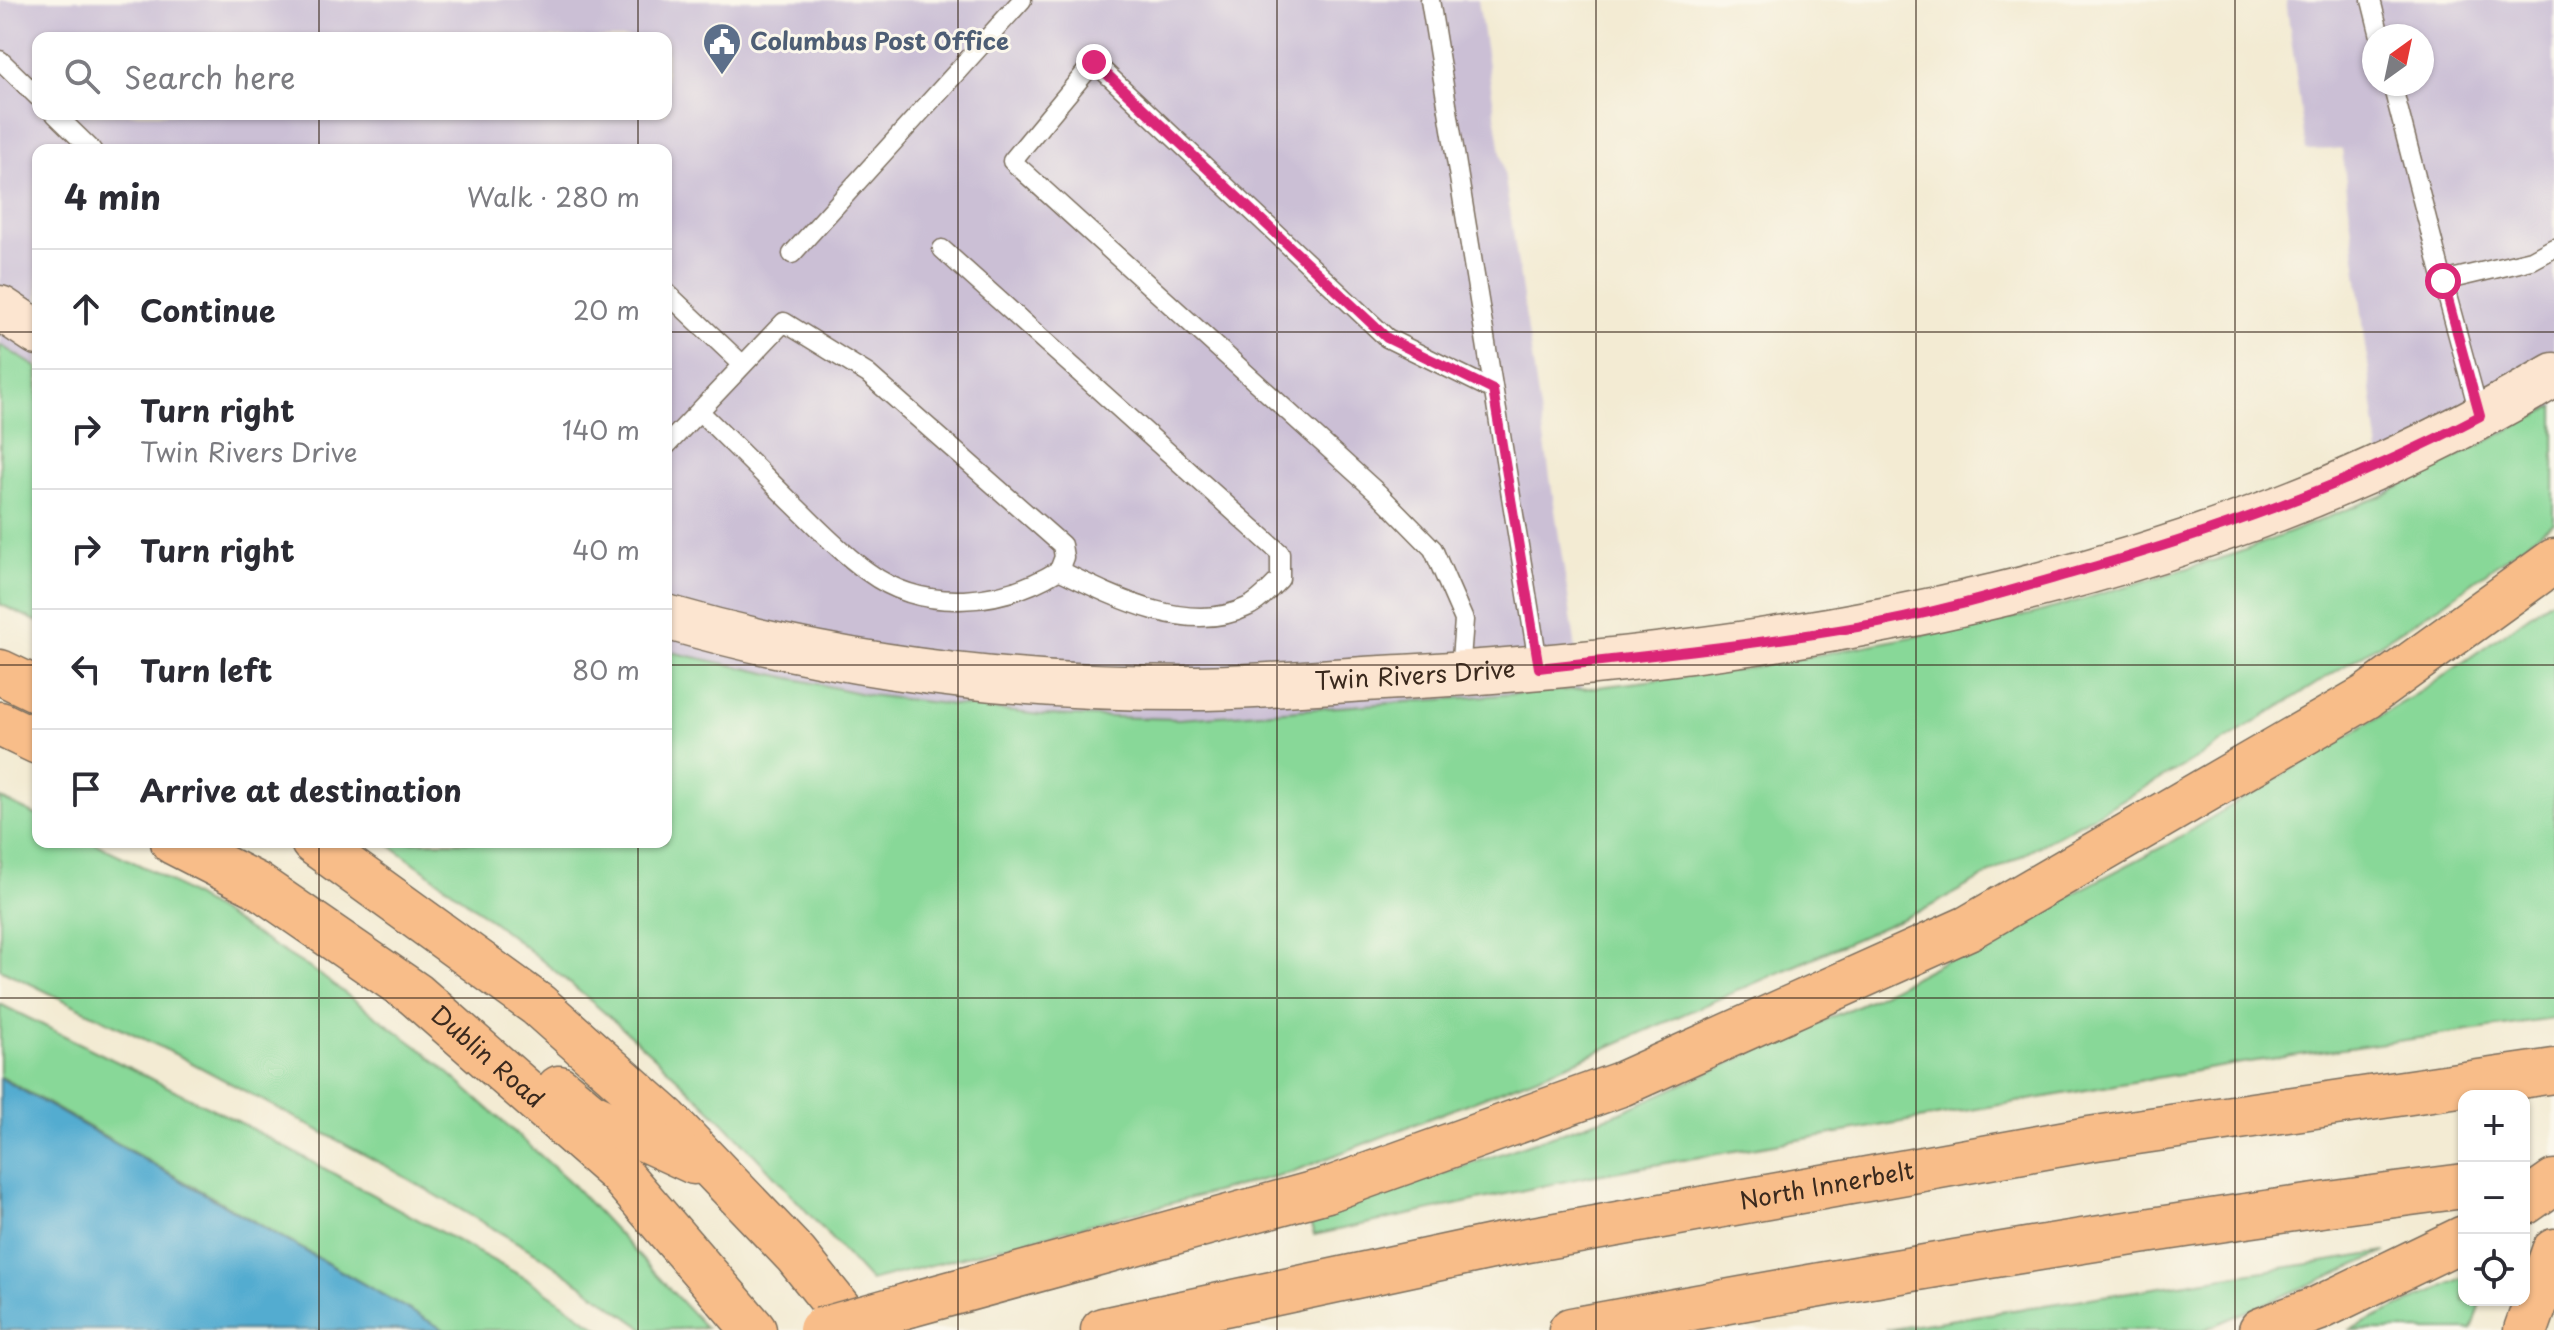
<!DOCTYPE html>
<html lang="en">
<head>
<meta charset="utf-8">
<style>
	:root { --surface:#fff; --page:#f2f2f3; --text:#2b2b33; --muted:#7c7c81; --line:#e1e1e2 }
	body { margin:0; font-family:"Playpen Sans",sans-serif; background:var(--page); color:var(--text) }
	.controls { position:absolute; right:24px; bottom:24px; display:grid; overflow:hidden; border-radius:16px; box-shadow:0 2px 6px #0004 }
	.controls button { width:72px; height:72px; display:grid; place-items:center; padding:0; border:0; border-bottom:2px solid var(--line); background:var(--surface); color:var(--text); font:40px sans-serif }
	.compass { position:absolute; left:2362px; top:24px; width:72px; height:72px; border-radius:50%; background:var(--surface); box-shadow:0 2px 6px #0004; rotate:33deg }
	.stop { position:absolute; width:24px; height:24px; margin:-18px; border:6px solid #db2777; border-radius:50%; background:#fff }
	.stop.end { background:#db2777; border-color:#fff; box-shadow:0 2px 8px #0008 }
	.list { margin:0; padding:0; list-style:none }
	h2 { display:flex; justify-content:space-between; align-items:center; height:104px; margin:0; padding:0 32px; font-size:34px }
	h2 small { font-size:26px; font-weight:400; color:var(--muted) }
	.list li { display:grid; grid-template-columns:52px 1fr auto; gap:24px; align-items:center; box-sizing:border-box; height:120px; padding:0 32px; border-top:2px solid var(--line) }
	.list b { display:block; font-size:30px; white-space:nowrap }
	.list p { margin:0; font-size:26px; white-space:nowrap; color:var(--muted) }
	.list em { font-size:26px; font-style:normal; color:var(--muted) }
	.icon { flex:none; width:44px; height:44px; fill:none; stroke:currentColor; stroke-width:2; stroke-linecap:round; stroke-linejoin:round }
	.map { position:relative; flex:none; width:2554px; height:1330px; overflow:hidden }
	.search { position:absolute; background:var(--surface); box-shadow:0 2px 6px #0004; left:32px; top:32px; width:640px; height:88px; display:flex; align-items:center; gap:20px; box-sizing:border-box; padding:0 28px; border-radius:16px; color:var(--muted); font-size:30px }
	.panel { position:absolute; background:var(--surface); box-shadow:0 2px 6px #0004; left:32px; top:144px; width:640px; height:704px; border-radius:16px }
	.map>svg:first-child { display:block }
	.industrial { fill:#cbbfd5; fill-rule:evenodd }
	.green { fill:#88d898; stroke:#62815b; stroke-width:2 }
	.water { fill:#53acd0; stroke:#476b77; stroke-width:2 }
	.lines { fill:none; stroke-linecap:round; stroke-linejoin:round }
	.lane-casing { stroke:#7b6e5d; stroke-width:21 }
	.secondary-casing { stroke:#7b6e5d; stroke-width:47 }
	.primary-casing { stroke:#7b6e5d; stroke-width:47 }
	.highway-casing { stroke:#7b6e5d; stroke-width:47 }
	.lane { stroke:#fff; stroke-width:18 }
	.secondary { stroke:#fce5d0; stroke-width:44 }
	.primary { stroke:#f8bd89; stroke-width:44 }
	.highway { stroke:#f8bd89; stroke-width:44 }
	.highway-bridge-casing { stroke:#7b6e5d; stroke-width:47; stroke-linecap:butt }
	.highway-bridge { stroke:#f8bd89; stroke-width:44 }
	.route { stroke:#db2777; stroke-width:10 }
	.grid { fill:none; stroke:#3b2a1e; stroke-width:2; stroke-opacity:0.55 }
	.labels { text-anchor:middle; stroke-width:6; stroke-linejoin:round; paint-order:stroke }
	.service-label { font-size:24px; font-weight:bold; fill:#4e5e75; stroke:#fbf7ec; text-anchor:start }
	.street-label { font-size:24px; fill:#3b2a1e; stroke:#fbf7ec }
</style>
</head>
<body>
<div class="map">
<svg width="2554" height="1330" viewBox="0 0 2554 1330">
	<rect width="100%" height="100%" fill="#fbf7ec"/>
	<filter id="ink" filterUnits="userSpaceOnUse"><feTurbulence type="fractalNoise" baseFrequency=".0125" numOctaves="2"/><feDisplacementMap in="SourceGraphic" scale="16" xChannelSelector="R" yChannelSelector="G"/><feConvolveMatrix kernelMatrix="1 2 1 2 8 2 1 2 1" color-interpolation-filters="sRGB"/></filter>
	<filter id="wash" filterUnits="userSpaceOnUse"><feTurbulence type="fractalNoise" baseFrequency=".006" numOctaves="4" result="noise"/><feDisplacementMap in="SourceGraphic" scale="32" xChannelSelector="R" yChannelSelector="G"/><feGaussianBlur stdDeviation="1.8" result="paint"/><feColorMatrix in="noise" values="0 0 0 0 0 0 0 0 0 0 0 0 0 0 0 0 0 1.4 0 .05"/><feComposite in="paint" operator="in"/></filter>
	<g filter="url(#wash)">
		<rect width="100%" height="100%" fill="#f3ebd3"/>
		<path class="industrial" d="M0 0H1478L1582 689 1179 719 1040 715 868 695 666 651V150H38V368L0 345ZM38 38H666V114H38Z
			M2286 0H2554V406L2384 495 2342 149 2306 150ZM2374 36H2422V84H2374Z"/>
		<path class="green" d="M0 345 38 368V622L0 604Z
			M2554 406V522L2443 604 2196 759 1927 908 1574 1062 1292 1172 870 1281C819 1226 770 1169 717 1116 614 1015 503 925 385 842H666V651L868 695 1040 715 1179 719 1582 689 1743 669 2033 614 2232 555 2384 495Z
			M2554 598V1019L2242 1063 1585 1177 1314 1235 1309 1220 1621 1112 1874 998 2166 845 2428 687Z
			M0 798 38 816V842H92L156 873 316 972 426 1053 569 1181 706 1328 646 1330 544 1258 386 1166 181 1057 0 969Z
			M0 1004 239 1122 529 1280 601 1330H445L0 1076Z
			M2386 1252 2203 1330H1885Z
			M2464 1277V1300H2482L2472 1330H2349Z"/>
		<path class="water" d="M0 1078 444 1330H0Z"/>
	</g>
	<g filter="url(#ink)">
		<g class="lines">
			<defs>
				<path id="lane" d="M1430 0 1539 668
					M2371 0 2380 36
					M0 60 38 97
					M2392 84 2443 281
					M55 114 92 150
					M942 249 1280 553V579C1271 588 1259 602 1247 607 1188 636 1112 596 1059 570
					M792 254 1022 0
					M666 292 743 365
					M2480 416 2443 281 2532 260 2554 248
					M666 446 784 322 868 374 1062 545 1064 557 1059 570C1003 605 925 614 868 572 840 552 816 526 791 502 760 471 730 441 699 411
					M1460 673 1464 620 1433 549 1379 494 1012 161 1094 62 1387 338 1493 390"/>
				<g id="secondary">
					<path d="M0 308 38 333"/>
					<path id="s1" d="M666 617C838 667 1018 689 1197 688 1265 687 1334 680 1402 677 1798 655 2209 582 2554 375"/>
				</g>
				<g id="primary">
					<path d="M0 672 38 690"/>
					<path d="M0 724 38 742"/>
					<path id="s2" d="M173 842 257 885 415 994 619 1173 754 1330"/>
					<path d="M313 842 538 1005 666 1119 796 1255 856 1330"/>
					<path d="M559 1088 590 1114 694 1162"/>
				</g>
				<g id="highway">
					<path d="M2524 1203 2554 1182"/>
					<path d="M909 1305 1327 1190 1621 1084 1968 928 2366 697 2554 561"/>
					<path id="s3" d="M1103 1330 1501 1245 2089 1139 2554 1071"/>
					<path d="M1571 1330C1868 1275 2165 1224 2464 1186"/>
					<path d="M2261 1330 2317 1309 2464 1238"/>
					<path d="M2526 1330 2554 1251"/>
				</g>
			</defs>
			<use href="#lane" class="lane-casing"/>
			<use href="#secondary" class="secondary-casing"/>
			<use href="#primary" class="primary-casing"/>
			<use href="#highway" class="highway-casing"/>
			<use href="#lane" class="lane"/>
			<use href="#secondary" class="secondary"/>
			<use href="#primary" class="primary"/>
			<use href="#highway" class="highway"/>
			<defs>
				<path id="highway-bridge" d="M821 1330 909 1305"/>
			</defs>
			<use href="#highway-bridge" class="highway-bridge-casing"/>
			<use href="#highway-bridge" class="highway-bridge"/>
		</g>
	</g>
	<g class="lines" filter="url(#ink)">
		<path class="route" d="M1094 62 1387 338 1493 390 1539 668C1645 656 1752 645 1857 627 1928 615 1999 594 2069 574 2210 534 2350 485 2480 416L2443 281"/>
	</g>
	<path class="grid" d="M319 0V38M638 0V38M958 0V1330M1277 0V1330M1596 0V1330M1916 0V1330M2235 0V1330M319 114V150M638 114V150M0 332H38M666 332H2554M0 665H38M666 665H2554M319 842V1330M638 842V1330M0 998H2554"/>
	<defs>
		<symbol id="civic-pin" viewBox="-11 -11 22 30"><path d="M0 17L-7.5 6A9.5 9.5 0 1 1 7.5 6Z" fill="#5c6f8a" stroke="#fbf7ec"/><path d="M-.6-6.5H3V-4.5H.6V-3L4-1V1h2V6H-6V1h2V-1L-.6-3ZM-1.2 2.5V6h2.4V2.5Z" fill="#fff"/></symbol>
	</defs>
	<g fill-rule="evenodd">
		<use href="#civic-pin" x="700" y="20" width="44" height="60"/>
	</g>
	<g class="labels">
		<g class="service-label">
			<text x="750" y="50">Columbus Post Office</text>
		</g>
		<g class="street-label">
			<text dy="8" stroke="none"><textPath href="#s1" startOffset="756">Twin Rivers Drive</textPath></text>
			<text dy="8" stroke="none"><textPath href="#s2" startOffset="382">Dublin Road</textPath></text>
			<text dy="8" stroke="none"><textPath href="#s3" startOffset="738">North Innerbelt</textPath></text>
		</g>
	</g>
</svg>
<div class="controls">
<button>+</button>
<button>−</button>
<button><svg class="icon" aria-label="locate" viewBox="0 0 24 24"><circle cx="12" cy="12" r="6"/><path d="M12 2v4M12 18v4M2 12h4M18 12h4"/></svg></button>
</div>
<svg class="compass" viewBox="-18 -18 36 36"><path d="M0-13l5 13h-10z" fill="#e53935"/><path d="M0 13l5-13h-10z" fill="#7c7c81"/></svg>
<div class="stop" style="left:2443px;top:281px"></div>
<div class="stop end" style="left:1094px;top:62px"></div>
<div class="search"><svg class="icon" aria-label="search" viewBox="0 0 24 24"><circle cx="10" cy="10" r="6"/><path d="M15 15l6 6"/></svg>Search here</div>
<section class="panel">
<h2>4 min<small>Walk · 280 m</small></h2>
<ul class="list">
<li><svg class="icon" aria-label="ahead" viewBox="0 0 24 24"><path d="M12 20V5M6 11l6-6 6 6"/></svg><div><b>Continue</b></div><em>20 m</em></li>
<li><svg class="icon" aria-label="right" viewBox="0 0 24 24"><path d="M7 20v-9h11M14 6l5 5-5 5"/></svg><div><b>Turn right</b><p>Twin Rivers Drive</p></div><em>140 m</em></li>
<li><svg class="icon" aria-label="right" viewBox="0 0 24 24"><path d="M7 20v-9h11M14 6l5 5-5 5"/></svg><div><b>Turn right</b></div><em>40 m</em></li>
<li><svg class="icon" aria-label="left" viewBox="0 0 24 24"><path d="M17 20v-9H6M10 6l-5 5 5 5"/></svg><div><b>Turn left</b></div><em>80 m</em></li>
<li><svg class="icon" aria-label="arrive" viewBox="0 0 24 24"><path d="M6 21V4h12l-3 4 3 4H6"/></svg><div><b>Arrive at destination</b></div></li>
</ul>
</section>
</div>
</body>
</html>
